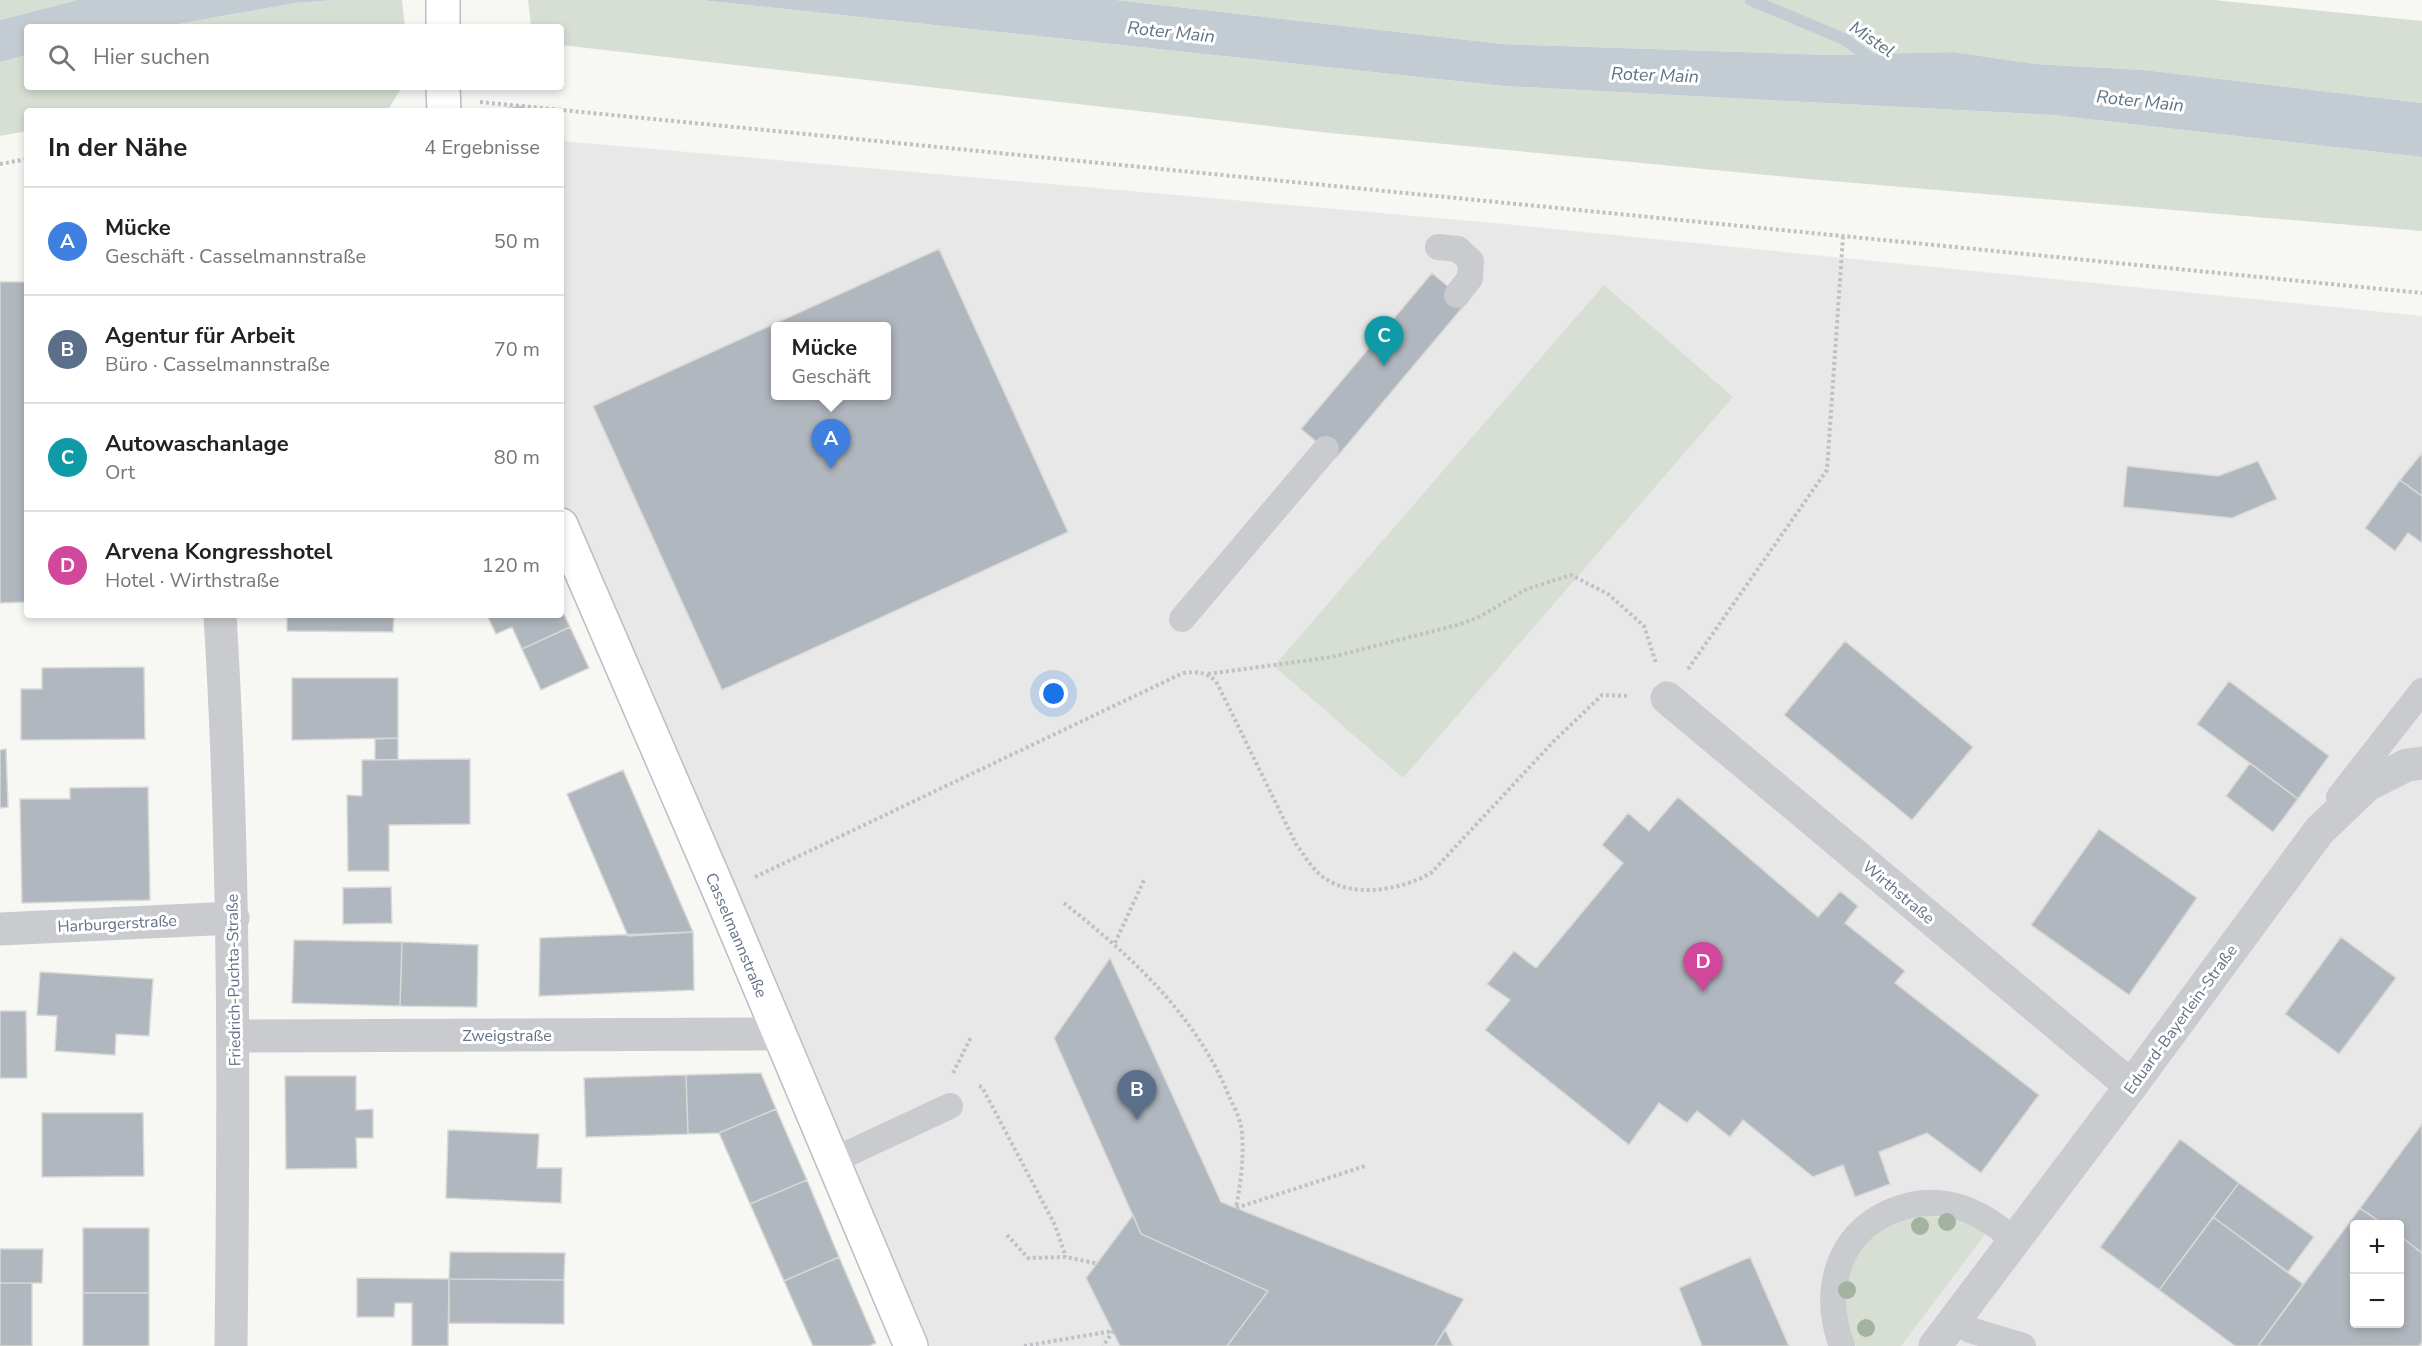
<!DOCTYPE html>
<html lang="de">
<head>
<meta charset="utf-8">
<style>
	:root { --surface:#fff; --page:#f2f2f2; --text:#222; --muted:#767676; --line:#e0e0e0; --accent:#7e461f }
	body { margin:0; font-family:"Nunito Sans",sans-serif; background:var(--page); color:var(--text) }
	.controls { position:absolute; right:18px; bottom:18px; display:grid; overflow:hidden; border-radius:6px; box-shadow:0 3px 9px #0003 }
	.controls button { width:54px; height:54px; display:grid; place-items:center; padding:0; border:0; border-bottom:2px solid var(--line); background:var(--surface); color:var(--text); font:30px sans-serif }
	.you { position:absolute; left:1054px; top:694px; width:21px; height:21px; margin:-15px; border:4px solid #fff; border-radius:50%; background:#1a73e8; box-shadow:0 0 0 9px #1a73e833 }
	.badge { display:grid; place-items:center; width:39px; height:39px; border-radius:50%; background:var(--accent); color:#fff; font-size:20px; font-weight:700 }
	.pin { position:absolute; translate:-50% -50px; filter:drop-shadow(0 2px 3px #0008) }
	.pin::after { content:''; position:absolute; top:32px; width:21px; height:18px; background:inherit; clip-path:polygon(0 0,100% 0,50% 100%) }
	.popup { position:absolute; left:771px; top:322px; width:120px; height:78px; box-sizing:border-box; display:grid; place-content:center; border-radius:6px; background:var(--surface); filter:drop-shadow(0 2px 4px #0005); font-size:20px; white-space:nowrap; color:var(--muted) }
	.popup b { font-size:22px; color:var(--text) }
	.popup::after { content:''; position:absolute; left:50%; top:100%; margin-left:-12px; border:12px solid transparent; border-top-color:var(--surface) }
	.list { margin:0; padding:0; list-style:none }
	h2 { display:flex; justify-content:space-between; align-items:center; height:78px; margin:0; padding:0 24px; font-size:26px }
	h2 small { font-size:20px; font-weight:400; color:var(--muted) }
	.list li { display:grid; grid-template-columns:39px 1fr auto; gap:18px; align-items:center; box-sizing:border-box; height:108px; padding:0 24px; border-top:2px solid var(--line) }
	.list b { display:block; font-size:22px; white-space:nowrap }
	.list p { margin:0; font-size:20px; white-space:nowrap; color:var(--muted) }
	.list em { font-size:20px; font-style:normal; color:var(--muted) }
	.icon { flex:none; width:33px; height:33px; fill:none; stroke:currentColor; stroke-width:2; stroke-linecap:round; stroke-linejoin:round }
	.map { position:relative; flex:none; width:2422px; height:1346px; overflow:hidden }
	.search { position:absolute; background:var(--surface); box-shadow:0 3px 9px #0003; left:24px; top:24px; width:540px; height:66px; display:flex; align-items:center; gap:15px; box-sizing:border-box; padding:0 21px; border-radius:6px; color:var(--muted); font-size:22px }
	.panel { position:absolute; background:var(--surface); box-shadow:0 3px 9px #0003; left:24px; top:108px; width:540px; height:510px; border-radius:6px }
	.map>svg:first-child { display:block }
	.built { fill:#e7e8e7; fill-rule:evenodd }
	.green { fill:#d7dfd4 }
	.water { fill:#c4ccd3 }
	.lines { fill:none; stroke-linecap:round; stroke-linejoin:round }
	.stream { stroke:#c4ccd3; stroke-width:12 }
	.building { fill:#b1b7be; stroke:#d8d9d6; stroke-width:1.5; fill-rule:evenodd }
	.secondary-casing { stroke:#bbbec4; stroke-width:36 }
	.path { stroke:#c0c1c4; stroke-width:4; stroke-dasharray:3 3; stroke-linecap:butt }
	.lane { stroke:#c9cbcf; stroke-width:26 }
	.street { stroke:#c9cbcf; stroke-width:33 }
	.secondary { stroke:#fff; stroke-width:33 }
	.tree { fill:#a4b2a2 }
	.labels { text-anchor:middle; stroke-width:6; stroke-linejoin:round; paint-order:stroke }
	.street-label { font-size:16px; fill:#647187; stroke:#fff }
	.water-label { font-size:18px; font-style:italic; fill:#5f7383; stroke:#fff }
</style>
</head>
<body>
<div class="map">
<svg width="2422" height="1346" viewBox="0 0 2422 1346">
	<rect width="100%" height="100%" fill="#f7f7f4"/>
	<path class="built" d="M561 141 1505 224 2422 316V1346H912L561 521ZM776 326H886V396H776ZM2354 1224H2400V1324H2354Z"/>
	<path class="green" d="M0 0H77L0 20Z
		M336 0H402L405 27H161L296 3Z
		M528 0H701L1503 86 2052 115 2422 157V231L1808 179 1330 133 561 45V27H531Z
		M1116 0H2214L2422 21V103L2144 70 2035 64 1953 52 1830 55 1503 44Z
		M27 55V87H402L387 111H27V131L0 136V62Z
		M1604 285 1733 397 1403 778 1274 666Z
		M1925 1215 1958 1219 1986 1233 1901 1346H1856C1830 1307 1848 1251 1885 1228 1897 1220 1912 1218 1925 1215Z"/>
	<path class="water" d="M77 0H336L296 3 161 27H27V55L0 62V20Z
		M701 0H1116L1503 44 1830 55 1953 52 2035 64 2144 70 2422 103V157L2052 115 1503 86Z"/>
	<g class="lines">
		<path class="stream" d="M1751 0 1844 39 1878 64"/>
	</g>
	<path class="building" d="M939 249 1068 532 722 690 593 406ZM776 326H886V396H776Z
		M1432 273 1467 302 1336 458 1301 429Z
		M0 282H27V602L0 603Z
		M2422 453V496L2400 480Z
		M2258 461 2277 499 2232 518 2123 507 2127 466 2218 476Z
		M2400 480 2422 496V543L2408 533 2395 551 2365 528Z
		M561 608 570 627 522 649 512 627 496 634 487 615H561Z
		M287 615H394L393 632 287 631Z
		M570 627 589 668 541 690 522 649Z
		M1845 641 1973 747 1912 820 1784 715Z
		M144 667 145 739 21 740V689H42V668Z
		M292 678H398V738L292 740Z
		M2229 681 2329 756 2298 799 2197 724Z
		M398 738V760H375V739Z
		M6 749 8 807 0 808V750Z
		M470 759V824L389 825V871H348L347 795 362 796V760Z
		M2250 763 2298 799 2273 832 2226 796Z
		M623 770 693 932 628 936 567 794Z
		M148 787 150 900 22 903 20 799H70V788Z
		M1678 797 1818 917 1840 891 1858 906 1845 923 1905 971 1895 983 2039 1095 1981 1173 1927 1133 1879 1152 1890 1184 1855 1197 1843 1165 1813 1177 1743 1120 1730 1137 1697 1111 1687 1123 1659 1103 1629 1145 1485 1030 1510 1000 1487 984 1514 951 1536 968 1623 863 1602 845 1628 813 1649 831Z
		M2099 829 2197 898 2129 995 2031 925Z
		M391 887 392 923 343 924V888Z
		M693 932 694 990 539 996 540 938Z
		M2341 937 2396 978 2339 1054 2285 1014Z
		M294 940 402 942 400 1006 292 1003Z
		M402 942 478 945 477 1007 400 1006Z
		M1110 958 1221 1202 1464 1299 1435 1346H1227L1268 1291 1141 1234 1054 1038Z
		M40 972 153 979 149 1036 116 1034 115 1055 55 1051 57 1016 37 1015Z
		M0 1011H26L27 1078H0Z
		M761 1073 776 1109 719 1133 688 1134 686 1075Z
		M686 1075 688 1134 586 1137 584 1078Z
		M285 1076H356V1110L373 1109V1138H356L357 1168 286 1169Z
		M776 1109 807 1180 750 1204 719 1133Z
		M42 1113H143L144 1176 42 1177Z
		M2422 1124V1253L2400 1236V1224H2383L2360 1208Z
		M448 1130 539 1134 537 1168H562L561 1203 446 1198Z
		M2180 1139 2239 1183 2159 1290 2100 1247Z
		M807 1180 839 1257 784 1281 750 1204Z
		M2239 1183 2314 1237 2288 1272 2213 1217Z
		M2360 1208 2383 1224H2354V1324H2400V1236L2422 1253V1342L2419 1346H2258Z
		M1133 1215 1141 1234 1268 1291 1227 1346H1120L1086 1278Z
		M2213 1217 2303 1284 2258 1346H2235L2159 1290Z
		M83 1228H149V1293H83Z
		M0 1249H43L42 1283H0Z
		M450 1252 565 1253 564 1280 449 1279Z
		M839 1257 876 1343 869 1346H813L784 1281Z
		M1750 1257 1789 1346H1702L1679 1288Z
		M357 1278 449 1279 448 1346H412V1303H395L394 1317H357Z
		M449 1279 564 1280V1324L449 1323Z
		M0 1283H32V1346H0Z
		M83 1293H149V1346H83Z
		M1445 1329 1453 1346H1435Z"/>
	<g class="lines">
		<defs>
			<path id="secondary" d="M443 0V27
				M443 87 444 111
				M561 525 720 893 911 1346"/>
		</defs>
		<use href="#secondary" class="secondary-casing"/>
		<path class="path" d="M480 102 2422 293
			M495 111 522 108
			M0 164 27 159
			M1688 669 1827 470 1843 237
			M1208 674 1332 657 1457 625 1477 618 1527 589 1571 575 1608 594 1644 626 1656 663
			M755 877 1183 673C1197 671 1205 672 1216 681L1296 844C1305 856 1313 871 1326 879 1354 898 1404 890 1432 872L1553 742 1602 695 1630 696
			M1064 903C1131 956 1196 1015 1229 1096 1233 1105 1239 1116 1241 1126 1245 1153 1241 1181 1236 1208L1365 1166
			M1115 943 1144 880
			M953 1073 971 1037
			M979 1086 982 1087 1055 1225 1066 1257
			M1007 1235 1028 1258 1066 1257 1099 1264
			M1024 1346 1113 1331 1103 1346"/>
		<path class="lane" d="M1438 247 1458 249 1471 261 1470 278 1457 295
			M1182 619 1326 449
			M2339 797 2422 691
			M832 1161 950 1106
			M1955 1319 1970 1330 2023 1346
			M1842 1346C1822 1293 1836 1234 1892 1211 1909 1204 1928 1201 1946 1204 1973 1208 1995 1223 2015 1241"/>
		<path class="street" d="M220 615C235 859 234 1102 231 1346
			M1667 698 2131 1086
			M0 929 233 918
			M235 1036 779 1034
			M1935 1346 2131 1086 2319 831 2367 785 2407 765 2422 763"/>
		<use href="#secondary" class="secondary"/>
	</g>
	<g class="tree">
		<circle cx="1947" cy="1222" r="9"/>
		<circle cx="1920" cy="1226" r="9"/>
		<circle cx="1847" cy="1290" r="9"/>
		<circle cx="1866" cy="1328" r="9"/>
	</g>
	<g class="labels">
		<g class="street-label">
			<text transform="translate(1899 892) rotate(40)" y="6">Wirthstraße</text>
			<text transform="translate(117 923) rotate(-3)" y="6">Harburgerstraße</text>
			<text transform="translate(737 935) rotate(67)" y="6">Casselmannstraße</text>
			<text transform="translate(233 980) rotate(-91)" y="6">Friedrich-Puchta-Straße</text>
			<text transform="translate(2180 1019) rotate(-54)" y="6">Eduard-Bayerlein-Straße</text>
			<text x="507" y="1041">Zweigstraße</text>
		</g>
		<g class="water-label">
			<text transform="translate(1171 32) rotate(6)" y="6">Roter Main</text>
			<text transform="translate(1872 39) rotate(34)" y="6">Mistel</text>
			<text transform="translate(1655 75) rotate(2)" y="6">Roter Main</text>
			<text transform="translate(2140 101) rotate(6)" y="6">Roter Main</text>
		</g>
	</g>
</svg>
<div class="controls">
<button>+</button>
<button>−</button>
</div>
<div class="you"></div>
<div class="pin badge" style="left:831px;top:469px;background:#3f7fe0">A</div>
<div class="popup"><b>Mücke</b>Geschäft</div>
<div class="pin badge" style="left:1137px;top:1120px;background:#5c6f8a">B</div>
<div class="pin badge" style="left:1384px;top:366px;background:#0f9aa8">C</div>
<div class="pin badge" style="left:1703px;top:992px;background:#d1479c">D</div>
<div class="search"><svg class="icon" aria-label="search" viewBox="0 0 24 24"><circle cx="10" cy="10" r="6"/><path d="M15 15l6 6"/></svg>Hier suchen</div>
<section class="panel">
<h2>In der Nähe<small>4 Ergebnisse</small></h2>
<ul class="list">
<li><span class="badge" style="background:#3f7fe0">A</span><div><b>Mücke</b><p>Geschäft · Casselmannstraße</p></div><em>50 m</em></li>
<li><span class="badge" style="background:#5c6f8a">B</span><div><b>Agentur für Arbeit</b><p>Büro · Casselmannstraße</p></div><em>70 m</em></li>
<li><span class="badge" style="background:#0f9aa8">C</span><div><b>Autowaschanlage</b><p>Ort</p></div><em>80 m</em></li>
<li><span class="badge" style="background:#d1479c">D</span><div><b>Arvena Kongresshotel</b><p>Hotel · Wirthstraße</p></div><em>120 m</em></li>
</ul>
</section>
</div>
</body>
</html>
